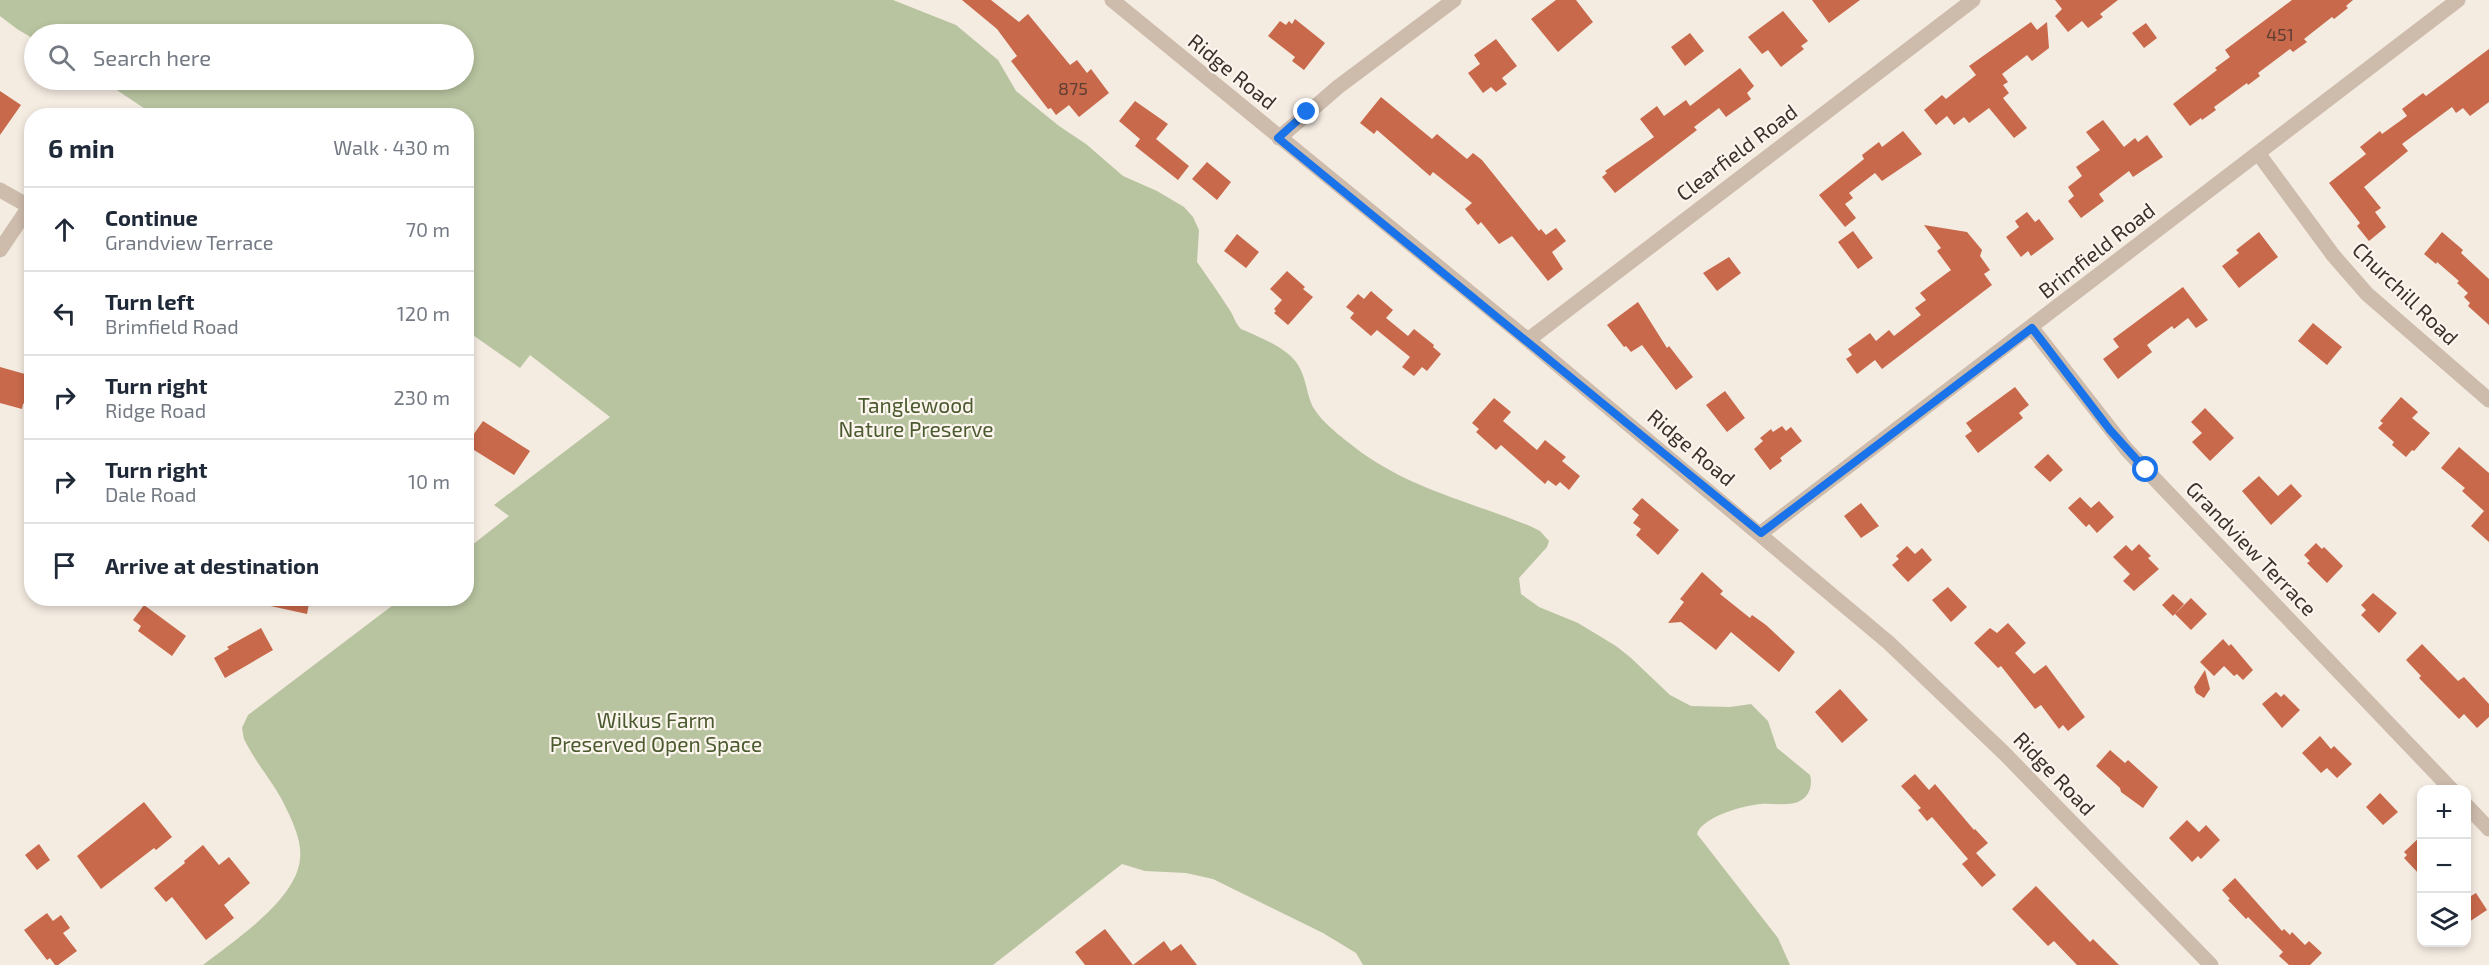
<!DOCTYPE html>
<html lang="en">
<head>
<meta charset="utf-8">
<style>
	:root { --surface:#fff; --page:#f6f6f7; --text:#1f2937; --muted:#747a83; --line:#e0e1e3 }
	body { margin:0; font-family:"Exo 2",sans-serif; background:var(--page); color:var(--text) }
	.controls { position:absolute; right:18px; bottom:18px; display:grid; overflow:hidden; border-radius:12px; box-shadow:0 3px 9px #0003 }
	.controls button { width:54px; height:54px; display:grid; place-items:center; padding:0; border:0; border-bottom:2px solid var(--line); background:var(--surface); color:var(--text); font:30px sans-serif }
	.stop { position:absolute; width:18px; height:18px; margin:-14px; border:4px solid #1a73e8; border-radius:50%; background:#fff }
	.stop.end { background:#1a73e8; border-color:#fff; box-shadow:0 2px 6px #0008 }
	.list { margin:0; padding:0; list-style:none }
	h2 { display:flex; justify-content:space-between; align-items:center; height:78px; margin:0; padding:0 24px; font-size:26px }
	h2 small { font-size:20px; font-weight:400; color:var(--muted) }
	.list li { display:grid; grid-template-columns:39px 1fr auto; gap:18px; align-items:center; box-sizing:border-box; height:84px; padding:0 24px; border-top:2px solid var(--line) }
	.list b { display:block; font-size:22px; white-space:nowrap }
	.list p { margin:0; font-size:20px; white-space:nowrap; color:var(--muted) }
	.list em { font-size:20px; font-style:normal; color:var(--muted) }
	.icon { flex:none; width:33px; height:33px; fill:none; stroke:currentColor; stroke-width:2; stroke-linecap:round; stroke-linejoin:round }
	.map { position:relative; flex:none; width:2489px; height:965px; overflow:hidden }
	.search { position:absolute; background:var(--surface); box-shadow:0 3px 9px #0003; left:24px; top:24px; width:450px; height:66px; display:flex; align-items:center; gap:15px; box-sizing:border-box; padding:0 21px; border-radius:33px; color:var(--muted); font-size:22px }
	.panel { position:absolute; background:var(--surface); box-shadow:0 3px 9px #0003; left:24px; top:108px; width:450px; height:498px; border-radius:24px }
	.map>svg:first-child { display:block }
	.green { fill:#b8c4a0 }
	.building { fill:#c8694b }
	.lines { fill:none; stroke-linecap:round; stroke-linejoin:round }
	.minor { stroke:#cdbbac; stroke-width:15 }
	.route { stroke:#1a73e8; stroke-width:8 }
	.labels { text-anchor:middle; stroke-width:4.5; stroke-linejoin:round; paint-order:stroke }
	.number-label { font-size:18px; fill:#5e3e33 }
	.street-label { font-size:21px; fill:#3b302b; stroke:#fbf5ee }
	.park-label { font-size:21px; fill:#4a5a2e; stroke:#fbf5ee }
</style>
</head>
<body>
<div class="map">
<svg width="2489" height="965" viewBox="0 0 2489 965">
	<rect width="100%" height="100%" fill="#f4ebe1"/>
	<path class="green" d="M0 0H893L956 25 998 60 1016 91 1059 126 1086 144 1123 176 1157 191 1184 207 1193 217 1199 230 1197 262C1208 278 1219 293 1229 309 1234 316 1235 323 1241 329 1259 337 1288 348 1298 365 1305 376 1306 388 1310 400 1315 417 1339 435 1353 446 1404 487 1471 502 1530 526L1540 531 1549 541 1547 547 1519 578 1521 594 1539 607 1578 623 1616 646 1631 658 1670 695 1691 706 1730 707 1751 704 1768 721 1777 748 1810 775C1813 786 1809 797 1798 802 1787 806 1772 803 1761 804 1744 805 1702 817 1697 834L1778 938 1790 965H1363L1356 953 1323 933 1213 879 1186 873 1145 871 1122 864 993 965H203C233 941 296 901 300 859 302 842 294 825 287 810 276 785 256 764 244 739L242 728 248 715 401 599 466 598 467 549 509 516 494 505 610 417 530 355 520 368 467 331 466 116 154 115 102 80H464V34H34V39L17 29 0 16Z"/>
	<path class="building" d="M962 0H991L1019 22 1028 14 1070 65 1077 60 1087 73 1091 69 1109 93 1079 117 1069 105 1056 115 1051 108 1048 109 1011 61 1017 56 997 29Z
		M1556 0H1576L1593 22 1558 52 1531 19Z
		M1812 0H1860L1829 23Z
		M2055 0H2118L2100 14 2103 17 2088 28 2082 21 2068 32 2055 16 2062 9Z
		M2292 0H2353L2346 6 2348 8 2334 19 2332 17 2304 39 2307 42 2293 52 2290 49 2258 73 2260 76 2248 85 2247 83 2214 107 2216 110 2202 120 2201 118 2190 126 2173 104 2217 70 2215 68 2230 57 2225 50Z
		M1783 11 1808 41 1801 46 1804 49 1781 67 1768 50 1762 54 1748 37Z
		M1295 19 1325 43 1304 70 1292 61 1295 57 1268 36 1280 21 1286 25 1289 21 1292 24Z
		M2031 22 2037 30 2047 22 2049 48 2032 61 2027 55 2002 74 2008 82 2003 85 2009 93 2003 98 2027 128 2014 138 1989 108 1969 123 1964 117 1954 125 1947 116 1936 125 1924 110 1942 95 1946 99 1976 75 1969 66Z
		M2146 23 2157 38 2144 48 2132 33Z
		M1690 33 1704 51 1685 66 1671 47Z
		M1496 39 1517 66 1502 78 1507 84 1496 92 1491 87 1483 93 1468 73 1480 64 1474 55Z
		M2489 49V102L2470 116 2463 108 2456 113 2452 107 2402 144 2408 151 2364 187 2381 208 2375 212 2386 227 2369 241 2357 226 2360 223 2329 183 2366 154 2360 147 2380 131 2382 134 2407 116 2402 109 2423 93 2426 96Z
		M1740 68 1754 86 1747 93 1751 99 1726 117 1719 108 1694 127 1697 130 1615 193 1602 177 1607 173 1605 171 1654 137 1640 119 1657 106 1664 116 1686 100 1690 106Z
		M0 91 21 105 0 135Z
		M1381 97 1432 139 1437 134 1467 159 1473 153 1482 160 1539 231 1541 229 1546 235 1556 228 1566 241 1552 252 1563 269 1548 281 1512 236 1499 244 1481 222 1478 225 1465 209 1472 203 1433 172 1430 176 1377 130 1374 134 1360 123Z
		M1135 101 1168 124 1156 139 1189 166 1178 180 1135 146 1140 139 1119 121Z
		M2103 120 2124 147 2135 138 2138 142 2147 135 2163 157 2133 177 2129 171 2099 194 2104 201 2081 218 2068 201 2074 196 2068 187 2082 176 2076 167 2100 150 2086 132Z
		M1903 131 1922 154 1882 181 1875 173 1849 193 1853 198 1845 204 1856 218 1845 227 1819 195 1864 159 1862 155 1879 142 1882 147Z
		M1207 162 1231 182 1217 200 1192 179Z
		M2027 212 2035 222 2039 219 2054 239 2031 256 2028 251 2021 257 2006 237 2019 227 2015 221Z
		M1924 225 1967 232 1982 250 1980 256 1990 270 1984 274 1992 285 1882 369 1875 360 1857 374 1846 359 1852 355 1848 349 1870 333 1876 341 1889 330 1894 336 1921 315 1915 308 1926 300 1920 293 1951 270 1937 251 1941 248Z
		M1853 231 1873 258 1858 269 1838 242Z
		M2259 232 2278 257 2239 288 2222 266 2239 253 2236 250Z
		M2442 232 2463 250 2461 253 2489 279V325L2468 306 2470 303 2464 297 2468 293 2457 283 2459 281 2437 262 2436 264 2424 254Z
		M1237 234 1259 252 1246 268 1224 251Z
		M1729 257 1741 273 1717 291 1703 273Z
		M1287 271 1305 287 1303 289 1313 297 1288 325 1274 313 1276 311 1274 309 1282 300 1270 289Z
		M2183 287 2208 320 2196 328 2188 318 2174 329 2172 326 2147 345 2152 352 2118 379 2103 359 2119 347 2113 339Z
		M1371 291 1393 310 1386 318 1408 336 1414 329 1434 345 1433 347 1441 354 1427 371 1422 367 1414 376 1402 367 1410 357 1377 330 1371 336 1350 318 1354 313 1346 307 1358 294 1364 299Z
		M1638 302 1667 348 1669 346 1693 377 1676 390 1642 345 1631 352 1626 346 1624 347 1607 325Z
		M2313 323 2342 347 2327 365 2298 341Z
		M0 367 32 376V396L23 404 22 409 0 403Z
		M2015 387 2029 405 2019 413 2023 418 1978 453 1965 436 1972 431 1966 423Z
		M1725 391 1745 418 1727 432 1706 405Z
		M2401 397 2418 412 2412 418 2430 433 2414 451 2412 450 2406 457 2392 445 2394 442 2378 428 2383 423 2380 421Z
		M1494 398 1511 412 1503 421 1537 450 1545 440 1566 457 1562 461 1580 476 1569 490 1560 482 1556 486 1548 480 1545 484 1501 445 1496 450 1476 432 1479 429 1472 423Z
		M2205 408 2234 438 2210 461 2192 442 2202 433 2191 422Z
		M483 421 530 451 514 475 466 445Z
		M1782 426 1786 431 1791 427 1802 441 1780 458 1782 461 1770 470 1754 449 1763 441 1760 438 1771 429 1773 432Z
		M2459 447 2489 473V542L2471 526 2484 511 2462 491 2465 488 2441 468Z
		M2048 454 2063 470 2050 482 2034 467Z
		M2259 476 2278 496 2291 484 2302 496 2271 525 2242 491Z
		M2080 497 2091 508 2099 501 2114 517 2097 533 2089 524 2086 527 2068 508Z
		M1642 498 1679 530 1658 555 1636 535 1641 529 1633 523 1639 515 1632 509Z
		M1861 503 1879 526 1861 538 1844 516Z
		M2316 543 2322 549 2324 547 2343 566 2327 583 2307 563 2310 561 2304 555Z
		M2139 544 2151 556 2148 558 2159 569 2134 591 2123 581 2130 574 2113 557 2126 545 2132 551Z
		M1907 546 1915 554 1922 548 1932 560 1908 582 1892 565 1899 559 1896 556Z
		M1702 572 1723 591 1720 594 1750 618 1752 615 1766 625 1795 652 1779 672 1731 632 1716 650 1681 622 1668 623 1684 602 1680 599Z
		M1948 587 1967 607 1951 622 1932 600Z
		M2373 593 2397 613 2379 633 2361 615 2366 610 2361 605Z
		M2173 594 2184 604 2173 616 2162 605Z
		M266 598H310L307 614 266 605Z
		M2191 598 2207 614 2191 630 2175 614Z
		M144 605 186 636 172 656 138 631 141 626 133 620Z
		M2008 623 2026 643 2015 653 2034 674 2046 665 2085 717 2068 731 2063 725 2059 729 2041 705 2035 709 2001 666 1998 668 1974 643 1990 628 1997 633Z
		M261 628 273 650 225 678 214 658 229 649 227 647Z
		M2223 639 2229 646 2231 644 2253 670 2243 680 2237 674 2234 676 2224 666 2214 676 2200 662Z
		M2422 644 2458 681 2464 677 2489 704V717L2477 728 2464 714 2459 719 2419 678 2421 676 2406 660Z
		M2205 670 2210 689 2204 698 2196 693 2194 687Z
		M1840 689 1868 720 1842 743 1815 712Z
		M2276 692 2281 697 2284 694 2300 710 2282 728 2262 704Z
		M2320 736 2331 749 2334 746 2352 764 2337 778 2327 768 2321 773 2302 753Z
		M2110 750 2125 763 2128 760 2158 787 2143 808 2121 792 2120 788 2096 766Z
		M1915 774 1929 790 1935 784 1974 830 1975 829 1988 843 1976 853 1996 875 1982 887 1962 864 1968 859 1932 817 1927 821 1918 810 1921 808 1901 786Z
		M2380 793 2398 812 2383 825 2366 807Z
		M144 802 172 837 156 850 154 848 101 889 77 856Z
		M2187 820 2199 832 2206 825 2220 840 2201 859 2198 856 2192 862 2169 838Z
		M2421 836V876L2404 858 2407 855 2404 852Z
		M39 844 50 860 37 870 25 855Z
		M203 845 219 865 229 857 250 883 224 905 234 918 206 940 172 897 166 902 154 888 185 863 184 861Z
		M2235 878 2282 931 2284 929 2290 935 2292 932 2305 945 2309 941 2322 953 2310 965H2289L2279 956 2283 952 2248 917 2246 919 2228 900 2230 899 2222 890Z
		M2036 886 2090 942 2093 939 2119 965H2077L2054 941 2048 946 2012 909Z
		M2476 893 2487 910 2466 924V899Z
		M47 913 53 921 61 915 70 928 63 933 77 951 58 965H55L50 958 47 960 24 930Z
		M1105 929 1133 965H1085L1075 952Z
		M1164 941 1171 951 1181 944 1197 965H1133Z"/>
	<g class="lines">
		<path class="minor" d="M1112 0 1528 340 1889 643 2004 753 2211 965
			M1279 138 1338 87 1454 0
			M2258 153 2333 255 2367 294 2489 400
			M0 190 32 208
			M0 250 29 207
			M2032 328 2127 450 2452 790
			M1528 340 1973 0
			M1761 533 2458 0
			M2466 805 2489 829"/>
	</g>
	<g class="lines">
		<path class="route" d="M1307 112 1278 138 1761 533 2032 328 2110 430 2146 470"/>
	</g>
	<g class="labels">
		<g class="number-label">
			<text x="2280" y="41">451</text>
			<text x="1073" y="95">875</text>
		</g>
		<g class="street-label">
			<text transform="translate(1232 72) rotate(39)" y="7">Ridge Road</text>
			<text transform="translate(1737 153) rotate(-37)" y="7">Clearfield Road</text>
			<text transform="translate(2097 251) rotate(-38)" y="7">Brimfield Road</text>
			<text transform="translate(2405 294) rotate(44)" y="7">Churchill Road</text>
			<text transform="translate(1691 448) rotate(40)" y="7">Ridge Road</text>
			<text transform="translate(2251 549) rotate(46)" y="7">Grandview Terrace</text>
			<text transform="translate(2054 774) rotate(46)" y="7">Ridge Road</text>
		</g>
		<g class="park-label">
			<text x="916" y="413">Tanglewood<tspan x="916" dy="24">Nature Preserve</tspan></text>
			<text x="656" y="728">Wilkus Farm<tspan x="656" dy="24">Preserved Open Space</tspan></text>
		</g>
	</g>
</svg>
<div class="controls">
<button>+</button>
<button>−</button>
<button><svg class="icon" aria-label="layers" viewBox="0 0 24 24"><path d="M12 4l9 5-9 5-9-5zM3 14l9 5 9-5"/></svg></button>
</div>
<div class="stop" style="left:2146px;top:470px"></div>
<div class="stop end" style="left:1307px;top:112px"></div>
<div class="search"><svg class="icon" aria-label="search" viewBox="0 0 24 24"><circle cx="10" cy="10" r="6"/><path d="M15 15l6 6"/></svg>Search here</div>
<section class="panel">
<h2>6 min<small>Walk · 430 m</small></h2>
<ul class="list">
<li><svg class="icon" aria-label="ahead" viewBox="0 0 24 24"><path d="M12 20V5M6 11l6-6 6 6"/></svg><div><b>Continue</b><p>Grandview Terrace</p></div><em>70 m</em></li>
<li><svg class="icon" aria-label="left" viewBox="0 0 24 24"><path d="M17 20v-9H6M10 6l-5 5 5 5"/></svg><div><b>Turn left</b><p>Brimfield Road</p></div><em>120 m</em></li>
<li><svg class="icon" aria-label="right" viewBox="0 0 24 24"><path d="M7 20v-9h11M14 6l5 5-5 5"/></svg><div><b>Turn right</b><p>Ridge Road</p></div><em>230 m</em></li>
<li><svg class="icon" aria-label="right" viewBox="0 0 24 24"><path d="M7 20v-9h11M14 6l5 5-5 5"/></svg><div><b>Turn right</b><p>Dale Road</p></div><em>10 m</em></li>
<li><svg class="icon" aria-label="arrive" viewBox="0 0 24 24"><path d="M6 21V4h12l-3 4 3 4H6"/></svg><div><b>Arrive at destination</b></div></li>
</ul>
</section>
</div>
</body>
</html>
